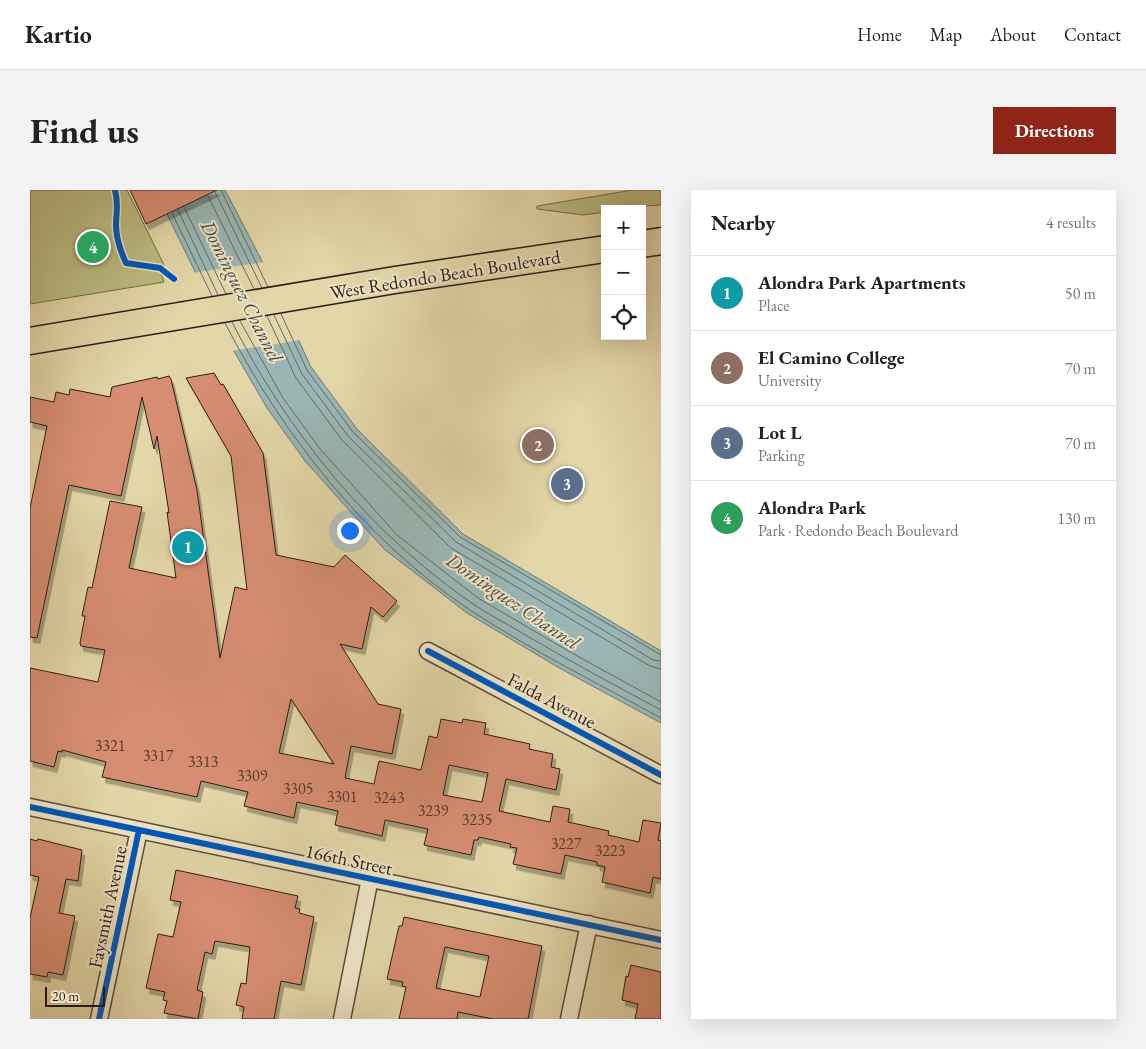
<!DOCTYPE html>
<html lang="en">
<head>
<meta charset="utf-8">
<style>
	:root { --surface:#fff; --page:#f2f2f2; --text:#222; --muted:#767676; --line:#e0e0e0; --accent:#8f2418 }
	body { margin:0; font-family:"EB Garamond",serif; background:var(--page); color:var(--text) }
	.controls { position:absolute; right:15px; top:15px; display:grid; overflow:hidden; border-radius:0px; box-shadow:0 5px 20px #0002 }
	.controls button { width:45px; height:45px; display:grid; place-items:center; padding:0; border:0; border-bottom:1px solid var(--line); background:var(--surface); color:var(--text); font:25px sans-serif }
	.scale { position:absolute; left:15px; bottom:12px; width:60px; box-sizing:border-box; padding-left:5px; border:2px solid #2c1d17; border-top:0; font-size:14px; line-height:18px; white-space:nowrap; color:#2c1d17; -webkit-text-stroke:4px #ede4c6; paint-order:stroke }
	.you { position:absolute; left:319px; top:340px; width:18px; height:18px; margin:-12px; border:4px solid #fff; border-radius:50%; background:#1a73e8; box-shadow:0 0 0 8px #1a73e833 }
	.badge { display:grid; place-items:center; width:32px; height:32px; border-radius:50%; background:var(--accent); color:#fff; font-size:16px; font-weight:700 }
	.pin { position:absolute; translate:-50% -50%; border:2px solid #fff; box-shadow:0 1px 5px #0006 }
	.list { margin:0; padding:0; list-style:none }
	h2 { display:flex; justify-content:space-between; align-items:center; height:65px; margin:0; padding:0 20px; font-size:21px }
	h2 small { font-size:16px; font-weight:400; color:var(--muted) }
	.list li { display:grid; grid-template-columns:32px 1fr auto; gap:15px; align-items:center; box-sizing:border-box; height:75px; padding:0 20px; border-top:1px solid var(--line) }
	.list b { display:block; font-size:19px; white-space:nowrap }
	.list p { margin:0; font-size:16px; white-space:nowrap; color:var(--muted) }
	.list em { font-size:16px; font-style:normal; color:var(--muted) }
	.icon { flex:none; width:28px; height:28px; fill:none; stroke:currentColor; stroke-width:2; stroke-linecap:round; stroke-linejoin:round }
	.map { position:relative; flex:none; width:631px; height:829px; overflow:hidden; border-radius:0px }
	header { display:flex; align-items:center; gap:30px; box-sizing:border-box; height:70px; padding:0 25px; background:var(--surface); border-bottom:1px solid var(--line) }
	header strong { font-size:24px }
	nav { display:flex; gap:28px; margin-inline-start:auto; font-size:18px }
	.intro { display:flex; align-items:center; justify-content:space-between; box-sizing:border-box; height:120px; padding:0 30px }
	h1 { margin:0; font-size:35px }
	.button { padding:12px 22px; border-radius:0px; background:var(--accent); color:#fff; font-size:18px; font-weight:700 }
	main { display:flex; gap:30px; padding:0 30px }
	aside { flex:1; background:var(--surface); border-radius:0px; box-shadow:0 5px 20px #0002 }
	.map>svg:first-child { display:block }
	.green { fill:#bcbb82; stroke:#746c4c }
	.water { fill:#9ab6b4; stroke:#6e7975 }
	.pier { fill:#e3d6a8 }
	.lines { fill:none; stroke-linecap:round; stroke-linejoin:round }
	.shore { stroke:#636a66; stroke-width:1 }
	.building { fill:#d78d72; stroke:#2c1d17; fill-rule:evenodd; filter:url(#shadow) }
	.minor-casing { stroke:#5a4b3b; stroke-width:19 }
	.primary-casing { stroke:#2c1d17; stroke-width:29 }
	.minor { stroke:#ede4c6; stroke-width:16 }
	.primary { stroke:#e3d6a8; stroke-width:26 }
	.cycleway-casing { stroke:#ede4c6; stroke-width:9 }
	.cycleway { stroke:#0057b8; stroke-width:6 }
	.labels { text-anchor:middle; stroke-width:4; stroke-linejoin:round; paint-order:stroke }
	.number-label { font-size:16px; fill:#57392e }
	.street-label { font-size:19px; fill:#2c1d17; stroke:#ede4c6 }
	.water-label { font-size:20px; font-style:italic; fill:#4d4b46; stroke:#ede4c6 }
</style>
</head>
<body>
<header>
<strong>Kartio</strong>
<nav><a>Home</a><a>Map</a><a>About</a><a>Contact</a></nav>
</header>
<div class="intro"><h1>Find us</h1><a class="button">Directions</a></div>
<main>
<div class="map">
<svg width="631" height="829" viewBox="0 0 631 829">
	<defs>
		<filter id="shadow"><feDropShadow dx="3" dy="5.5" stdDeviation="0" flood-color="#0004"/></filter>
	</defs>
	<rect width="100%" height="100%" fill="#e3d6a8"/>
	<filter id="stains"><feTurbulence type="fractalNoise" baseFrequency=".004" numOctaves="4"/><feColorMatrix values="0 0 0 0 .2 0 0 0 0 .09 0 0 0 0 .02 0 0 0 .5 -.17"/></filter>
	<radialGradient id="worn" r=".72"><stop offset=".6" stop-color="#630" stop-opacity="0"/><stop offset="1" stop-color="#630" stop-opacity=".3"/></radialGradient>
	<path class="green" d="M0 0H97L134 75 130 81 134 92 0 114Z
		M603 0H631V15L575 19V22L553 25 507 19V16Z"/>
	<path class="water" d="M125 0H195L231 69 281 177 327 239 433 344 631 461V533L531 479 437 423 354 359 275 271 237 218 205 163Z"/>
	<path class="pier" d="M235 72 271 150 201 161 162 83Z"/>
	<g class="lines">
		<path class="shore" d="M191 0 238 97
			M185 2 232 98
			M178 6 224 99
			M154 17 196 104
			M148 20 188 105
			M142 23 182 106
			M251 124 277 180 323 242 430 347 631 465
			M244 125 272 184 318 246 426 352 623 470 631 471
			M237 126 266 188 312 250 421 358 620 476 631 479
			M210 131 253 208 290 259 367 345 448 408 540 462 631 512
			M202 132C258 243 340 343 443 414 459 425 476 433 492 443 538 470 584 495 631 520
			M195 133C252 244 335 350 440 420 501 460 567 493 631 528"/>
	</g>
	<path class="building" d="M100 0H187L116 34Z
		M184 183 191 195 193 194 233 263 246 365 304 377 315 365 367 411 353 427 341 417 332 459 310 454 348 514 371 519 362 564 321 556 315 588 344 594 349 571 391 580 399 546 407 548 411 529 432 533 433 529 456 533 454 544 500 554 499 559 523 564 521 577 530 579 526 600 476 589 469 621 520 632 523 616 540 619 538 632 579 641 578 645 609 652 613 630 631 633 628 650 631 651V689L623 687 620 703 572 692 575 677 567 675V672L535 665 531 684 483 674 487 658 480 657 481 654 449 647 448 650H444L441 665 394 655 398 639 355 630 352 646 305 635 308 621 267 612 264 628 214 616 218 602 171 591 167 607 72 587 76 572 32 560V562L28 561 24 577 0 571V478L68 492 75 460 51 456 50 453 55 426H52L58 397 62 398 80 311 112 317 99 378 146 388 137 322 139 323 127 246 124 259 112 207 91 306 39 295 7 448 0 447V318L17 236 0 232V207L24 212 26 202 39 205 40 199 80 207 82 197 127 187 128 189 139 186 141 189 167 300 190 468 205 397 217 400 201 266 156 188ZM261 509 304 574 249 563ZM419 575 458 583 452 612 413 605Z
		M0 649 7 651 8 649 52 660 48 691 36 689 29 723 45 726 33 785 18 782 17 787 0 784V728L9 687 0 685Z
		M146 680 268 706 265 718 270 719 269 723 284 727 271 795 251 791 244 829H212L214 817 206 815 211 793 216 794 220 757 185 751 182 764 175 762 167 800 173 802 168 829 134 823 137 811 133 810 135 802 116 798 128 744 143 747 151 712 140 710Z
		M374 727 512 756 498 829H463L428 822 427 829H369L376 797 372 796 373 792 357 789 369 736H372ZM415 757 459 766 450 807 406 798Z
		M601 775 631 782V829H605L608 814 592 810 596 786 598 787Z"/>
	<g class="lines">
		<defs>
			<path id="minor" d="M398 461 631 585
				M0 617 631 750
				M69 829 109 640
				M312 829 340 688
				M539 829 559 734"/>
			<path id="primary" d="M612 54 631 51
				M0 151 365 90 575 59"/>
		</defs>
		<use href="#minor" class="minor-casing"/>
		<use href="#primary" class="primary-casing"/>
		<use href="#minor" class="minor"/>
		<use href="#primary" class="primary"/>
		<defs>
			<path id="cycleway" d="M85 0C89 16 86 20 86 35 86 49 90 60 96 73L130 78 144 89
				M398 461 631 585
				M0 617 631 750
				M69 829 109 640"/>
		</defs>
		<use href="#cycleway" class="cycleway-casing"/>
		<use href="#cycleway" class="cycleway"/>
	</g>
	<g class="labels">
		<g class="number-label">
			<text x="80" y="561">3321</text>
			<text x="128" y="571">3317</text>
			<text x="173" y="577">3313</text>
			<text x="222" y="591">3309</text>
			<text x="268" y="604">3305</text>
			<text x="312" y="612">3301</text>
			<text x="359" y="613">3243</text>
			<text x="403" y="626">3239</text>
			<text x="447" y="635">3235</text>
			<text x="536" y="659">3227</text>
			<text x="580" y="666">3223</text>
		</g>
		<g class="street-label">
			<text transform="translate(415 84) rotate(-9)" y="7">West Redondo Beach Boulevard</text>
			<text transform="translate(522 510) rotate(28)" y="7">Falda Avenue</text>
			<text transform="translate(319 669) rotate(12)" y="7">166th Street</text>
			<text transform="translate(77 717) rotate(-78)" y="7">Faysmith Avenue</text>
		</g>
		<g class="water-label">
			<text transform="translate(212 101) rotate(63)" y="7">Dominguez Channel</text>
			<text transform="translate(483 411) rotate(34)" y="7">Dominguez Channel</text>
		</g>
	</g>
	<rect width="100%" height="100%" filter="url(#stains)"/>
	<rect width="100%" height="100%" fill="url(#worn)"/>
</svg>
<div class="controls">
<button>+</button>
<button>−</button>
<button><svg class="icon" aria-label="locate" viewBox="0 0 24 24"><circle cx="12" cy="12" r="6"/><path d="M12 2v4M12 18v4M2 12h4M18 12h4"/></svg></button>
</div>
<div class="scale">20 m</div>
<div class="you"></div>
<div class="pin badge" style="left:158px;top:357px;background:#0f9aa8">1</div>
<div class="pin badge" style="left:508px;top:255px;background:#8d6e63">2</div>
<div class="pin badge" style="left:537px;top:294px;background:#5c6f8a">3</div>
<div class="pin badge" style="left:63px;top:57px;background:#2e9e5b">4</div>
</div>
<aside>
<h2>Nearby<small>4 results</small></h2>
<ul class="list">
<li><span class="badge" style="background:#0f9aa8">1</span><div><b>Alondra Park Apartments</b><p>Place</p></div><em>50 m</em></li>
<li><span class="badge" style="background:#8d6e63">2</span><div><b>El Camino College</b><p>University</p></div><em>70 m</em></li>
<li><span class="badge" style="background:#5c6f8a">3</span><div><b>Lot L</b><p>Parking</p></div><em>70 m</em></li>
<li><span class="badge" style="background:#2e9e5b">4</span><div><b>Alondra Park</b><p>Park · Redondo Beach Boulevard</p></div><em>130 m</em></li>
</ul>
</aside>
</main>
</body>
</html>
